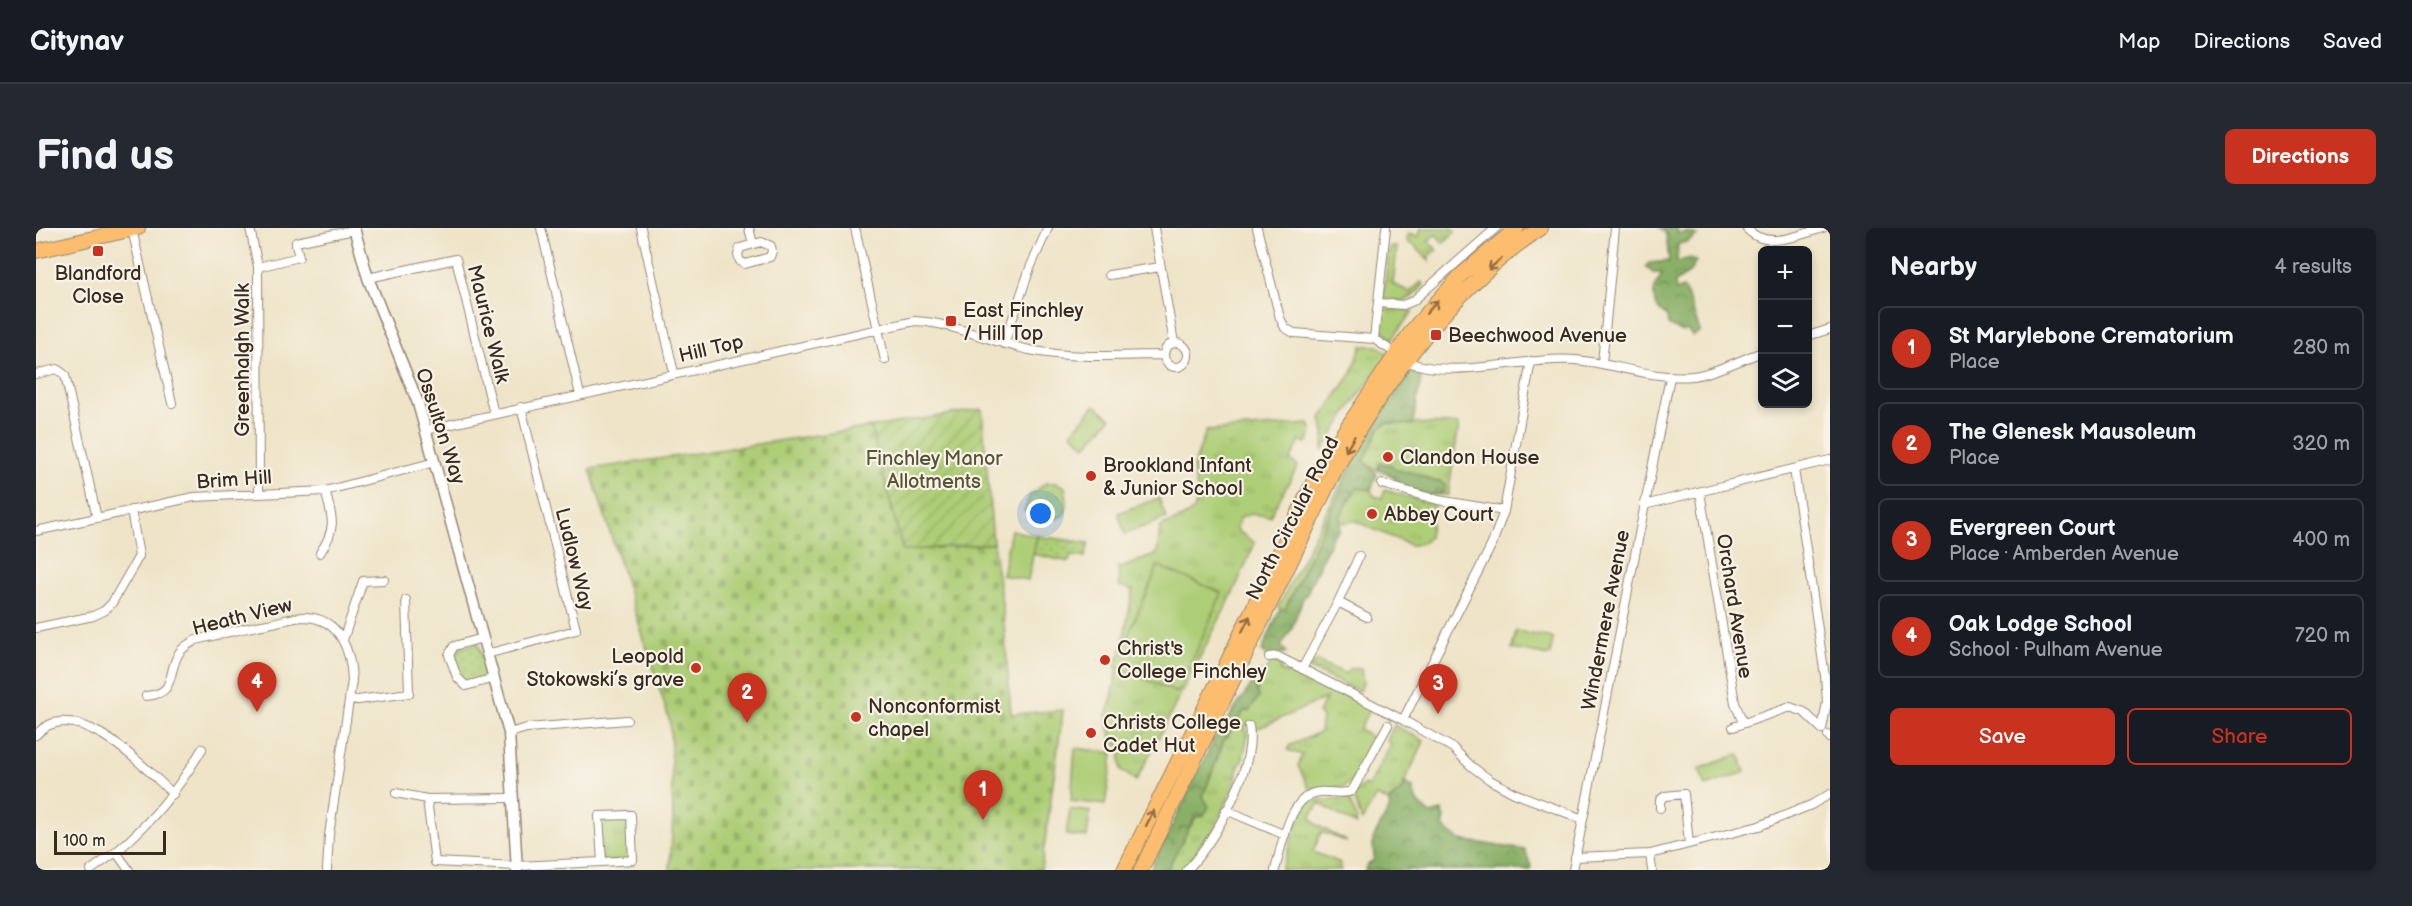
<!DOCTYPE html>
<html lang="en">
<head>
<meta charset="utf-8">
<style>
	:root { --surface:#171b24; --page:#242831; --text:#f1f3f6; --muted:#9ea1a6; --line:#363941; --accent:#c8321e }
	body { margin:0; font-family:"Balsamiq Sans",sans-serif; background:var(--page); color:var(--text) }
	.controls { position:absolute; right:18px; top:18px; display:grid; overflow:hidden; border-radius:9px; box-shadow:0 3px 9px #0003 }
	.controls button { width:54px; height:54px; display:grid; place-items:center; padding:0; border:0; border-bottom:2px solid var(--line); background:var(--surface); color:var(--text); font:30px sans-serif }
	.scale { position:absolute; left:18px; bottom:15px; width:112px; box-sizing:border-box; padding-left:6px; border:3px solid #3b2a1e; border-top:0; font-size:16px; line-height:21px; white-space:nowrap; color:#3b2a1e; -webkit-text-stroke:4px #f7f3e8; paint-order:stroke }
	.you { position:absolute; left:1005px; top:286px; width:21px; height:21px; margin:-15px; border:4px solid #fff; border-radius:50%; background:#1a73e8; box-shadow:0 0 0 9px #1a73e833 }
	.badge { display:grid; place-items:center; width:39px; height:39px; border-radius:50%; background:var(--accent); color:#fff; font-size:20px; font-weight:700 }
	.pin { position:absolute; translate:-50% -50px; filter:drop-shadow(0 2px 3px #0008) }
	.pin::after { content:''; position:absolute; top:32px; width:21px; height:18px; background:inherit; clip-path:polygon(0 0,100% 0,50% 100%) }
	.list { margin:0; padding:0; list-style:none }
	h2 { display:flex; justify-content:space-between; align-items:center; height:78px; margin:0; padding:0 24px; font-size:26px }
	h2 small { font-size:20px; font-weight:400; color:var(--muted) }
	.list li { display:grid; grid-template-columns:39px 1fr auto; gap:18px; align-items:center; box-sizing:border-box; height:84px; margin:0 12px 12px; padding:0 12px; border:2px solid var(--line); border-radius:9px }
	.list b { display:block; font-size:22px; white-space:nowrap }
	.list p { margin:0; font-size:20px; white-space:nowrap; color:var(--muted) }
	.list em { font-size:20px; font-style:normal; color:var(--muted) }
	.actions { display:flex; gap:12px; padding:18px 24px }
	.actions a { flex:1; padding:14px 0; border:2px solid var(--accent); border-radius:9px; text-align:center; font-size:21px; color:var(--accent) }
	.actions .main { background:var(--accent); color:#fff }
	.icon { flex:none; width:33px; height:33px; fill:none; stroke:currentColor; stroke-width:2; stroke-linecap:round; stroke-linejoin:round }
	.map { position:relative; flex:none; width:1794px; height:642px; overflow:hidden; border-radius:9px }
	header { display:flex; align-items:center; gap:36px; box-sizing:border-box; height:84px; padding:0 30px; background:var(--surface); border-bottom:2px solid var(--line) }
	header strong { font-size:28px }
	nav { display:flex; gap:33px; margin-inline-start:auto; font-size:21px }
	.intro { display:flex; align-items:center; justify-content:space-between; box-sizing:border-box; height:144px; padding:0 36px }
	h1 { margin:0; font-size:42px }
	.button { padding:15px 27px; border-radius:9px; background:var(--accent); color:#fff; font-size:21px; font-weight:700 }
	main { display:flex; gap:36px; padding:0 36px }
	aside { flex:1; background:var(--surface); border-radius:9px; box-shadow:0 3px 9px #0003 }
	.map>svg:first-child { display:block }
	.grass { fill:url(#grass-tufts); stroke:#747c4a; stroke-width:1.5 }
	.forest { fill:url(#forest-crowns); stroke:#626d42; stroke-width:1.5 }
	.cemetery { fill:url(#cemetery-stones); stroke:#747c4a; stroke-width:1.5 }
	.park { fill:url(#park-dots); stroke:#747c4a; stroke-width:1.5 }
	.garden { fill:url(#garden-furrows); stroke:#747c4a; stroke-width:1.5 }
	.pitch { fill:#adcd76; stroke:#747c4a; stroke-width:1.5 }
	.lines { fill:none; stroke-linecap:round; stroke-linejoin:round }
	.minor-casing { stroke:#958773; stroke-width:10 }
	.tertiary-casing { stroke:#958773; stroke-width:13 }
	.trunk-casing { stroke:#958773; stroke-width:16 }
	.minor { stroke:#fff; stroke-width:8 }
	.tertiary { stroke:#fff; stroke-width:10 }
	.trunk { stroke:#fcbd6e; stroke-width:14 }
	.oneway { stroke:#926c42 }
	.poi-dot { fill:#c8321e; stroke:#f7f3e8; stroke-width:2 }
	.labels { text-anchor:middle; stroke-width:4.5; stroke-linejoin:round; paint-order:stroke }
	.poi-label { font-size:20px; fill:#3b2a1e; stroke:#f7f3e8; text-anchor:start }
	.street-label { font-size:20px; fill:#3b2a1e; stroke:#f7f3e8 }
	.park-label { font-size:20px; fill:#585334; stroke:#f7f3e8 }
</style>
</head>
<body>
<header>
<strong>Citynav</strong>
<nav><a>Map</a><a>Directions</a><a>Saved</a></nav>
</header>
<div class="intro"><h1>Find us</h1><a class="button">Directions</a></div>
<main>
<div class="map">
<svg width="1794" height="642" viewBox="0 0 1794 642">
	<defs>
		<pattern id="grass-tufts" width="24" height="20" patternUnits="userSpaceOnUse" patternTransform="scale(1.5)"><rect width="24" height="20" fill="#adcd76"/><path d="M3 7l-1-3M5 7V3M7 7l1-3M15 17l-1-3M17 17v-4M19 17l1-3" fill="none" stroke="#96b066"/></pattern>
		<pattern id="forest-crowns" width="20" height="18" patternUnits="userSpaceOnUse" patternTransform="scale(1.5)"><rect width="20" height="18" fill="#8ab067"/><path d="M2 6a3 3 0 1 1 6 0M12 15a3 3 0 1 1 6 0" fill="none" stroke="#728f54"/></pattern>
		<pattern id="cemetery-stones" width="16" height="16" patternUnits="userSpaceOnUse" patternTransform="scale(1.5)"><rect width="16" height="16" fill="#adcd76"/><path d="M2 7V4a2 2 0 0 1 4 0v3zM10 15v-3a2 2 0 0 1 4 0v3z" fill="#96b066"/></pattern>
		<pattern id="park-dots" width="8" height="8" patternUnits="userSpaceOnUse" patternTransform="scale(1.5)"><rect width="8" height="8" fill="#adcd76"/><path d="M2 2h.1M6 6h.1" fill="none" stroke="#96b066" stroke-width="1.8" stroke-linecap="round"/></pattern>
		<pattern id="garden-furrows" width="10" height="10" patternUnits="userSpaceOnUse" patternTransform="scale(1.5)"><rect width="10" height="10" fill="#adcd76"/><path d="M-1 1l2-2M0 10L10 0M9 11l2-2" fill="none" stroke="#96b066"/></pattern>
	</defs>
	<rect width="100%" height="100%" fill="#f7f3e8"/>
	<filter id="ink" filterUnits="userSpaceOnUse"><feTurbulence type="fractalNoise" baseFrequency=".0167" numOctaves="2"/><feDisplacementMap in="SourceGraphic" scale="12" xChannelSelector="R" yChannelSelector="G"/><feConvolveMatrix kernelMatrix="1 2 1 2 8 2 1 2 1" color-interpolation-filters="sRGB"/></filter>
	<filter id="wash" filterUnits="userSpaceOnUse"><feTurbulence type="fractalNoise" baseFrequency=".008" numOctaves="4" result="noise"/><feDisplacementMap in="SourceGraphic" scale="24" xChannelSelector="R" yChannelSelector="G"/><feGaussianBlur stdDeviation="1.35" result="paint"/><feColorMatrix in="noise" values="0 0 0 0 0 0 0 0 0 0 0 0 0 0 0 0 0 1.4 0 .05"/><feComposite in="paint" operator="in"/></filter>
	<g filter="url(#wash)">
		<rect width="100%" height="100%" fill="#efe4c8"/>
		<path class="grass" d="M1385 0H1416L1419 4 1407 15 1400 6 1392 13 1401 22 1393 28V33L1378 17 1371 15 1372 6 1383 8Z
			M1353 19H1361L1357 56 1374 64 1385 54 1388 57C1372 74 1370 76 1347 71Z
			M1346 80 1377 83 1356 111 1344 99Z
			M1325 118H1342L1351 125 1350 131 1325 163 1287 222 1288 205 1285 190 1316 145Z
			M1374 145 1321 227 1248 383 1242 379 1313 239 1311 235 1330 201 1369 146Z
			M1350 195 1423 196 1412 267H1391L1367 257 1350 243 1339 241 1328 233 1343 200Z
			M1273 196 1276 203 1271 215 1264 213 1254 232 1262 238 1234 288 1215 286 1205 289 1201 299 1202 303 1219 315 1197 365 1100 553 1085 542 1084 529 1088 519 1077 516 1070 487 1076 470 1097 362 1083 358 1082 339 1085 340 1121 326 1124 299 1146 290 1158 282 1162 267 1157 240 1170 203Z
			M1321 259 1335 262 1338 268 1346 270 1349 262 1398 277 1393 309 1388 314 1378 317H1374L1319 293 1303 295 1306 284Z
			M1236 433 1246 437 1244 442 1251 446 1255 440 1334 480 1323 501 1339 511C1331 526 1321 558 1302 561 1293 562 1283 559 1273 560L1262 538 1266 527 1252 522 1253 518 1284 504 1286 489 1282 485 1290 470 1225 499 1219 501 1215 496 1209 498 1212 506 1206 534 1203 536 1198 558 1176 605C1169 609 1162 617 1162 625L1147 642H1131L1148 607 1157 595 1188 512 1209 482Z
			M1281 433 1310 446 1313 441 1325 440 1327 456 1323 463 1272 440Z
			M1358 497 1388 513 1364 564 1352 573 1340 568 1326 593 1317 567 1327 557 1332 559 1355 516 1351 513Z
			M1312 570 1321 590 1320 597 1283 575 1274 589 1281 597 1311 614 1285 604 1277 624 1303 634 1306 642H1245L1268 577C1282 566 1297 576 1312 570Z
			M595 587 597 632 566 634 563 588Z"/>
		<path class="forest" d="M1624 0H1642L1641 5 1651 4 1661 7 1651 14 1642 16 1641 34 1654 30 1660 33 1653 45 1639 54 1640 63 1647 60 1650 64 1664 103 1657 108 1651 102 1646 104 1632 97 1631 89C1613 76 1615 62 1627 45H1617L1610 39 1613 35 1633 33 1630 6Z
			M1386 144 1377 197 1350 195 1343 201 1328 233 1341 246 1335 262 1321 260C1313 272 1302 286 1304 302L1297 307 1271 365 1267 370 1256 400 1245 418 1250 424C1242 428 1236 424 1228 427L1226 422 1244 381 1249 382 1321 227 1374 145Z
			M1343 235 1355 237 1361 242 1383 246 1400 254 1404 253 1409 257 1408 264C1392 271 1371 262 1358 251 1352 246 1351 243 1342 242Z
			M1225 443 1229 447 1220 460 1223 469 1212 484 1209 482 1188 512 1167 568 1173 579 1167 588 1159 589 1131 642H1114L1180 508Z
			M1369 555 1377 560 1380 572 1394 586 1406 583 1409 590 1407 599 1424 612 1489 622 1495 638 1494 642H1329L1331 636 1338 632 1337 611 1354 579 1352 573 1364 564Z"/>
		<path class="cemetery" d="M835 199 867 323 957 315 967 383 975 486 1027 482 1005 642H634L637 589 634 494 554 241Z"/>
		<path class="park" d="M1010 255H1020L1029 259C1031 271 1035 289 1019 291V286L1002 285 998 289 988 283 994 267Z
			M1001 308 1053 315 1049 329 1034 328 1033 334 997 326Z
			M442 415 452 450 431 456 425 451 416 428 422 421Z"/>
		<path class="garden" d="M946 181 957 315 867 323 835 199Z"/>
		<path class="pitch" d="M1059 177 1075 190 1050 218 1035 205Z
			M1123 270 1130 290 1089 306 1082 285Z
			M975 302 1001 308 992 352 966 347Z
			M1122 338 1186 365 1142 465 1079 438Z
			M1480 403 1517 410 1514 428 1476 421Z
			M1039 520 1077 525 1069 577 1035 573Z
			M1703 526 1709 544 1670 558 1663 541Z
			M1034 581 1054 584 1051 609 1030 607Z"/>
	</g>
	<g filter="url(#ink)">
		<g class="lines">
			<defs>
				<path id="minor" d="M214 0 222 39 223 264
					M505 0 544 167
					M605 0 638 145
					M713 0 717 16
					M819 0 849 132
					M1118 0 1138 115
					M1221 0 1244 90 1249 100 1258 105 1338 111 1359 125
					M1710 0C1730 23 1763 7 1787 0
					M96 1 136 175
					M260 14 318 2
					M725 14 735 18 736 23 734 29 709 36 704 33 702 27 704 20Z
					M222 39 263 29 260 17
					M1073 47 1124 39
					M332 50 420 31 458 186
					M1343 75 1367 77 1377 73 1460 0
					M1772 108 1794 101
					M1338 111 1350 0
					M1128 127a12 12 0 1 1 24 0a12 12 0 1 1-24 0Z
					M968 116 994 40 1012 0
					M1370 133C1417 153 1487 128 1539 132 1578 135 1617 152 1657 148 1676 146 1707 131 1726 124
					M1566 135 1579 0
					M0 146 21 141 29 147 61 290
					M389 202 879 93C920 95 958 116 999 123 1041 131 1086 127 1128 127
					M1758 241 1789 448 1791 474 1786 501
					M1346 256 1402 272 1468 283
					M1664 264 1699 475 1707 495
					M1608 277 1794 232
					M0 303 158 269 289 263 399 234
					M284 325C301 300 297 290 289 263
					M1302 374 1331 389
					M0 400 57 388 68 383 76 375 103 328 95 282
					M447 410 418 418 413 427 421 449 430 458 458 450
					M307 412 327 353 348 352
					M451 426 540 402 485 179
					M1233 429 1241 428 1367 492 1417 520 1435 538 1454 552 1478 565 1547 591
					M1266 441 1302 374 1323 328
					M110 468C140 466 131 447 142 427 145 420 153 416 160 412 184 406 208 400 232 396 244 394 257 389 269 389 304 390 315 423 316 452L293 607 291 642
					M314 471 322 472 373 465 370 372
					M1367 492 1456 316 1468 283 1495 133
					M1697 499 1754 479 1768 484 1786 501
					M473 505 491 500 591 492
					M0 507C38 463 110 541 137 566
					M1792 507 1794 510
					M360 565 391 571 477 570
					M391 571 399 634 481 638 566 634
					M1624 580V572L1629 568 1648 566 1653 616
					M1190 582 1249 607
					M595 587 597 632 566 634 563 588Z
					M1614 626 1616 642
					M1539 629 1614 626 1723 598 1775 577 1794 566
					M55 642 80 624
					M93 642 80 624C115 595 143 560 166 521
					M1151 642C1179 612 1220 540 1213 498
					M1239 642C1246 618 1253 567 1283 564 1294 563 1306 567 1316 563L1352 497
					M1537 642 1634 149"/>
				<path id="tertiary" d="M318 0 332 50 382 175 473 505 481 642"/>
				<path id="trunk" d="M0 23 102 0
					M1088 642 1187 443 1285 238 1377 101 1425 47 1481 0
					M1105 642 1299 242C1352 149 1416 60 1505 0"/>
			</defs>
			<use href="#minor" class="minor-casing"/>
			<use href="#tertiary" class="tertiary-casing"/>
			<use href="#trunk" class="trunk-casing"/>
			<use href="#minor" class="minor"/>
			<use href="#tertiary" class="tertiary"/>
			<use href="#trunk" class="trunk"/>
		</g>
		<defs><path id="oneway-shaft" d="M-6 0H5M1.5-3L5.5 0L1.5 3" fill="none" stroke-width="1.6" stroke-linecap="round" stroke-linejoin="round" transform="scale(1.5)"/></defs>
		<g class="oneway">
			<use href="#oneway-shaft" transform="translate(1459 36) rotate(139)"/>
			<use href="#oneway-shaft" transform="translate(1396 79) rotate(-49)"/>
			<use href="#oneway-shaft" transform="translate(1314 216) rotate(120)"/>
			<use href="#oneway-shaft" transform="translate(1210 396) rotate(-64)"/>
			<use href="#oneway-shaft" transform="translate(1114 590) rotate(-64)"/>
		</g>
	</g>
	<g class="poi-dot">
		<rect x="56" y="17" width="12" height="12" rx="3"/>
		<rect x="909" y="87" width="12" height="12" rx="3"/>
		<rect x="1394" y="101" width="12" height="12" rx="3"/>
		<circle cx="1352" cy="229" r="6"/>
		<circle cx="1055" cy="248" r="6"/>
		<circle cx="1336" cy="286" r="6"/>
		<circle cx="1069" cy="432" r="6"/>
		<circle cx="660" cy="440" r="6"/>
		<circle cx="820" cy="489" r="6"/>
		<circle cx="1055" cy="505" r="6"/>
	</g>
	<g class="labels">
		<g class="poi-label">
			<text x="62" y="52" text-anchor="middle">Blandford<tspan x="62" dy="23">Close</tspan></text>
			<text x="927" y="89">East Finchley<tspan x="927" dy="23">/ Hill Top</tspan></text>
			<text x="1412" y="114">Beechwood Avenue</text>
			<text x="1364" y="236">Clandon House</text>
			<text x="1067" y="244">Brookland Infant<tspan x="1067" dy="23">&amp; Junior School</tspan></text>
			<text x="1348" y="293">Abbey Court</text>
			<text x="1081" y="427">Christ's<tspan x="1081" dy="23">College Finchley</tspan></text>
			<text x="648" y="435" text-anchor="end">Leopold<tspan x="648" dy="23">Stokowski’s grave</tspan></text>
			<text x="832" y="485">Nonconformist<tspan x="832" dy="23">chapel</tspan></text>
			<text x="1067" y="501">Christs College<tspan x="1067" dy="23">Cadet Hut</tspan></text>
		</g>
		<g class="street-label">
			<text transform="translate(453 96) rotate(76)" y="7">Maurice Walk</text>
			<text transform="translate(675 120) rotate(-13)" y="7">Hill Top</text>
			<text transform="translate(206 132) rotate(-90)" y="7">Greenhalgh Walk</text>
			<text transform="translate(405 198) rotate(72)" y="7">Ossulton Way</text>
			<text transform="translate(198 251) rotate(-4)" y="7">Brim Hill</text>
			<text transform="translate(1256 290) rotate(-63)" y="7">North Circular Road</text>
			<text transform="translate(539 331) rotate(76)" y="7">Ludlow Way</text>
			<text transform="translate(1699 378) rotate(81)" y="7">Orchard Avenue</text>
			<text transform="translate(206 388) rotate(-14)" y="7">Heath View</text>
			<text transform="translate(1569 392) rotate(-79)" y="7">Windermere Avenue</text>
		</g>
		<g class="park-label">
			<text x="898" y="237">Finchley Manor<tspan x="898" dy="23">Allotments</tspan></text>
		</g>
	</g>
</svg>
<div class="controls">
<button>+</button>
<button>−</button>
<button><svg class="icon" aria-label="layers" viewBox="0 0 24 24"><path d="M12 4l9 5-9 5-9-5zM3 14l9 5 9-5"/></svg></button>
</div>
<div class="scale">100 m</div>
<div class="you"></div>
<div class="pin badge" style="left:947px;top:592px">1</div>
<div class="pin badge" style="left:711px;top:495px">2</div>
<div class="pin badge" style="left:1402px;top:486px">3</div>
<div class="pin badge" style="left:221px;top:484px">4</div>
</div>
<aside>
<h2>Nearby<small>4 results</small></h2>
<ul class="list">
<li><span class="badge">1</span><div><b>St Marylebone Crematorium</b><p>Place</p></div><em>280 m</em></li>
<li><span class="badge">2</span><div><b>The Glenesk Mausoleum</b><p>Place</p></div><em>320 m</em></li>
<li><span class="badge">3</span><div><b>Evergreen Court</b><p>Place · Amberden Avenue</p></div><em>400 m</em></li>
<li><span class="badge">4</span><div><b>Oak Lodge School</b><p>School · Pulham Avenue</p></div><em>720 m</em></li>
</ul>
<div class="actions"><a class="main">Save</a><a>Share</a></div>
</aside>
</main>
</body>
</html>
